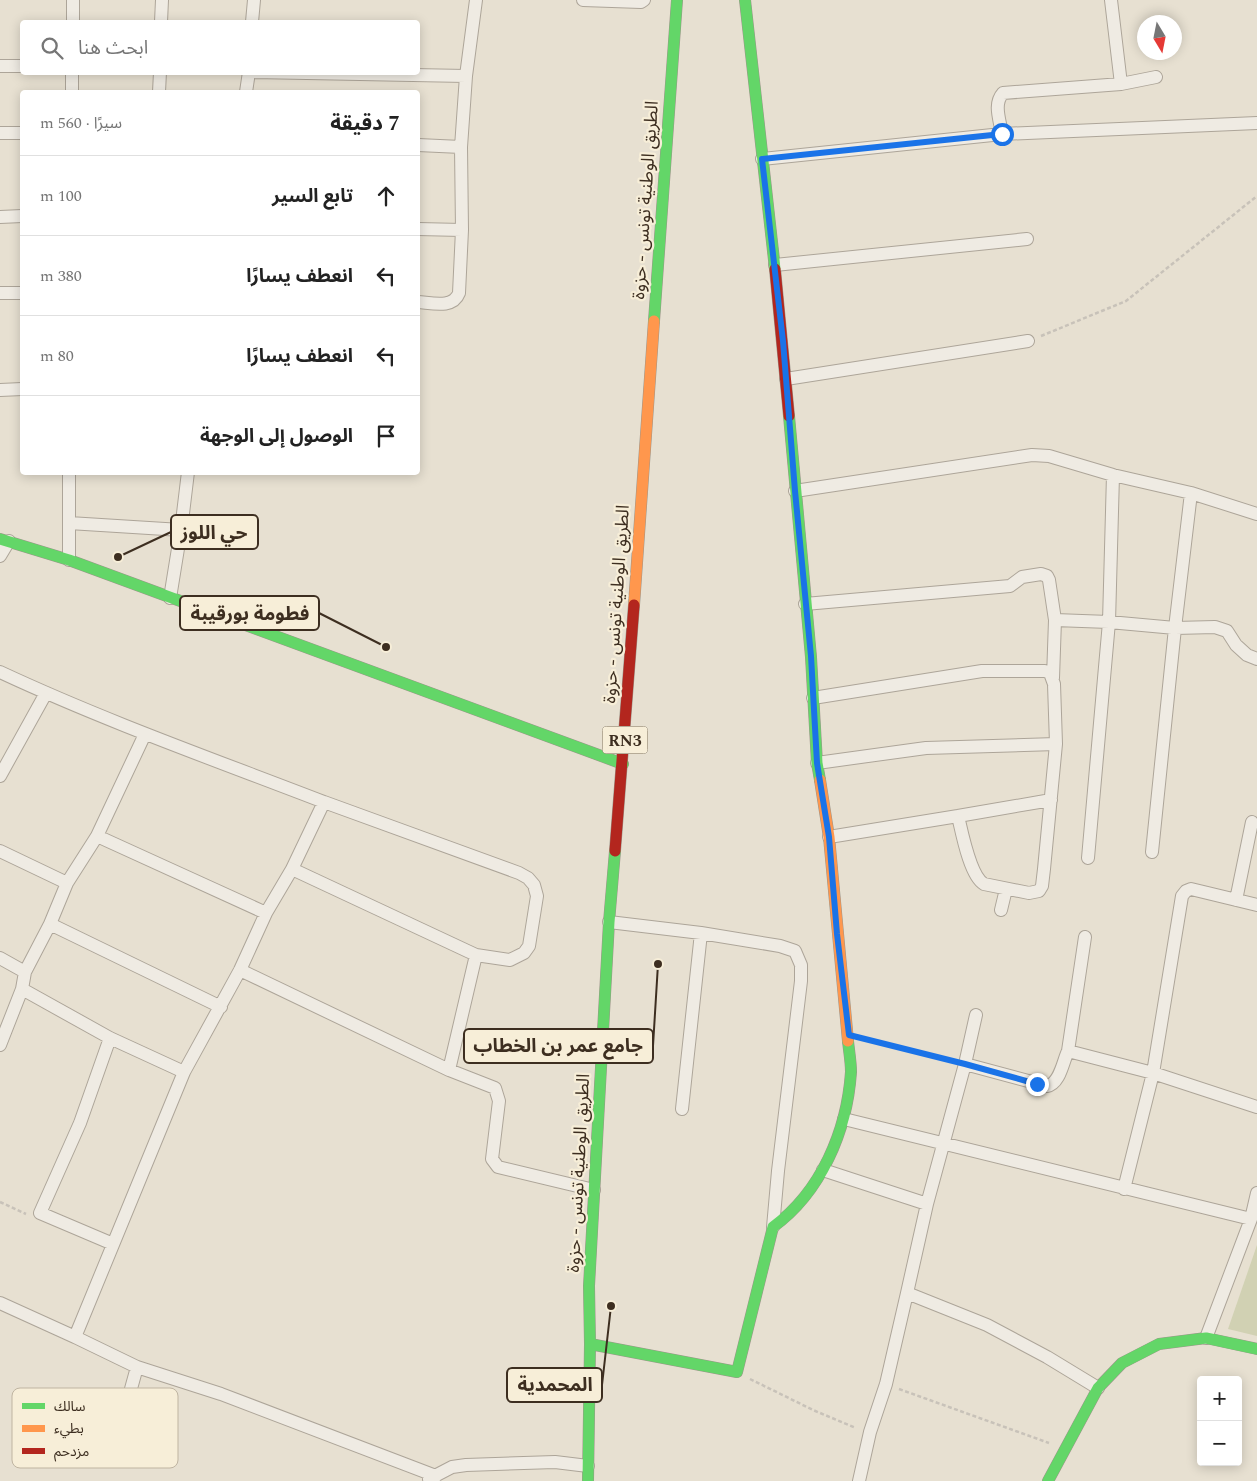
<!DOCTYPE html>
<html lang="ar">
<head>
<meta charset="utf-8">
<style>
	:root { --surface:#fff; --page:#f6f6f6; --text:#222; --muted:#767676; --line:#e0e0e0 }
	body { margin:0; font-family:Spectral,"Noto Sans Arabic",serif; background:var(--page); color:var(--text); direction:rtl }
	.controls { position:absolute; right:15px; bottom:15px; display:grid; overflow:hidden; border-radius:5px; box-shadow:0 2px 12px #0003 }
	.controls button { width:45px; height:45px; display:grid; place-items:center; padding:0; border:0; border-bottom:1px solid var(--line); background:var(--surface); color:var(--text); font:25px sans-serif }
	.compass { position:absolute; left:1137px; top:15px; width:45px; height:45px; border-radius:50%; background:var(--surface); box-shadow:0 2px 12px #0003; rotate:170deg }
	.stop { position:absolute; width:15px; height:15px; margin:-11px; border:4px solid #1a73e8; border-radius:50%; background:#fff }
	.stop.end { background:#1a73e8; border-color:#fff; box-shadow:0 1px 5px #0008 }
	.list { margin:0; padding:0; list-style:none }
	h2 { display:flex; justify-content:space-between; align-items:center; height:65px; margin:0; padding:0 20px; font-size:21px }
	h2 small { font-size:16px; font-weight:400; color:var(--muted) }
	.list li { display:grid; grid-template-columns:32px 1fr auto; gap:15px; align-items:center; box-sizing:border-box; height:80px; padding:0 20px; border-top:1px solid var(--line) }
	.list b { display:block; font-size:19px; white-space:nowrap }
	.list em { font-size:16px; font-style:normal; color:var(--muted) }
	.icon { flex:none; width:28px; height:28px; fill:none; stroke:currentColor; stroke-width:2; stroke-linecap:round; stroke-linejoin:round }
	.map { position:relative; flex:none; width:1257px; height:1481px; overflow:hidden; direction:ltr }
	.search { position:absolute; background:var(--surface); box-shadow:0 2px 12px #0003; left:20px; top:20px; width:400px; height:55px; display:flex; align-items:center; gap:12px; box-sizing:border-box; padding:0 18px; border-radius:5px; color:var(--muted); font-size:19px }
	.panel { position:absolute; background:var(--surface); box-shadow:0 2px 12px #0003; left:20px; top:90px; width:400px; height:385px; border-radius:5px; direction:rtl }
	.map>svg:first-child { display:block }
	.cemetery { fill:#d1d1b3 }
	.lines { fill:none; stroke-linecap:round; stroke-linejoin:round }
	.street-casing { stroke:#ada599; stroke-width:14 }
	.fast-casing { stroke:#9c958a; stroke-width:12 }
	.slow-casing { stroke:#9c958a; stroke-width:12 }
	.jam-casing { stroke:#9c958a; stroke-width:12 }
	.path { stroke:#c8c2b9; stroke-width:2.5; stroke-dasharray:4 2.5; stroke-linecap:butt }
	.street { stroke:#efebe3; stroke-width:12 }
	.fast { stroke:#63d668; stroke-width:11 }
	.slow { stroke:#ff974d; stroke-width:11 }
	.jam { stroke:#b3261e; stroke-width:11 }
	.route { stroke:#1a73e8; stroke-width:6 }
	.labels { text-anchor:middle; stroke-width:4.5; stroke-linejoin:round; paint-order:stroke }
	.shield { fill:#f7eed8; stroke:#756857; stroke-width:1 }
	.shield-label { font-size:16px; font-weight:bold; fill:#3d2e20 }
	.street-label { font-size:18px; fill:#3d2e20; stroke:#f7eed8 }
	.key { fill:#f7eed8; stroke:#bfb4a1; stroke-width:1 }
	.key-label { font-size:14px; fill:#3d2e20 }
	.leader { fill:none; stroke:#3d2e20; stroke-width:2 }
	.callout-dot { fill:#3d2e20; stroke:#f7eed8; stroke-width:2 }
	.callout { fill:#f7eed8; stroke:#3d2e20; stroke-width:2 }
	.callout-label { font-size:19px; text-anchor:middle; font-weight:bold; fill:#3d2e20 }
</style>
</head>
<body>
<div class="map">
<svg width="1257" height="1481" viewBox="0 0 1257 1481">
	<rect width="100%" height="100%" fill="#e7e0d1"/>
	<path class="cemetery" d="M1257 1245V1336L1228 1329Z"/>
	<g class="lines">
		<defs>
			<path id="street" d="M73 0V22
				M583 0 641 2 644 0
				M1111 0 1121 84
				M161 22 162 0
				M252 22 254 0
				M0 66H22
				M250 72 466 76
				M72 92V72
				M159 92 160 72
				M246 92 249 72
				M0 133H22
				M1002 134 1257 123
				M418 145 461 147
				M762 159 1002 134C1000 120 993 104 1003 93L1121 84 1156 77
				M0 217 22 216
				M418 229 462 230
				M775 265 1027 239
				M0 293H22
				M418 302C432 303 453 309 459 293L462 230 461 147 466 76 476 0
				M786 379 1028 341
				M0 390 22 389
				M795 491 1032 455 1049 456 1113 475 1191 493 1257 514
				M69 523 181 530
				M0 556 9 541
				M69 560V472
				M170 598 181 530 188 472
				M805 604 1010 586 1022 577 1041 574 1047 576 1049 580 1055 620 1109 622 1175 628 1191 493
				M0 672C105 721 215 760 324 802
				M1053 678 1055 620
				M813 698 982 671H1045L1050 673 1054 684 1056 744 1044 869 1042 886 1039 891 1029 893 984 884C970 876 962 833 958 816L829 837
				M817 763 926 748 1056 744
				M0 776 46 693
				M958 816 1051 800
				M97 836 266 913
				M0 851 67 883 50 924 25 972 22 989 110 1038 184 1072 75 1337 137 1367 221 1394 436 1476
				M1152 852 1175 628 1215 627 1227 631 1236 645 1247 655 1257 659
				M1088 858 1109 622 1113 475
				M292 869 476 955
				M67 883 97 836 145 734
				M1236 900 1252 822
				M1001 910 1006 889
				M609 922 701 933 780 946 795 951 801 965V981L778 1171 773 1227
				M50 924 221 1007
				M0 958 25 972
				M240 970 449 1070
				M976 1015 965 1064 927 1204 907 1293 987 1325 1047 1357 1098 1388
				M110 1038 80 1123 40 1213 113 1244
				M0 1045 22 989
				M1068 1051 1085 937
				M965 1064 1047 1086C1060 1084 1063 1061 1068 1051L1153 1073 1257 1107
				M184 1072 240 970 266 913 292 869 324 802 519 873 528 878 534 885 537 896 529 946 524 953 510 960 476 955 449 1070 495 1088 499 1101 492 1159 498 1167 594 1190
				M682 1109 701 933
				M844 1119 1251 1219
				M823 1170 927 1204
				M1124 1189 1153 1073 1182 896 1186 891 1191 889 1257 905
				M0 1303 75 1337
				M1206 1338 1251 1219 1257 1193
				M121 1425 137 1367
				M429 1479 452 1467 466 1465 555 1462 588 1466
				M859 1481 870 1432 886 1384 907 1293"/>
			<path id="fast" d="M745 0 775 269
				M654 321 677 0
				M789 416 811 657 817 763 820 780
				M0 539 69 560 623 764
				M590 1344 737 1372 773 1227C821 1192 847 1131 851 1072 851 1062 849 1051 848 1041
				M588 1481 590 1344 589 1286 609 922 615 851
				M1048 1481 1098 1388 1122 1363 1159 1344 1206 1338 1257 1349"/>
			<path id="slow" d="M634 605 654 321
				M820 780 829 837 848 1041"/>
			<path id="jam" d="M775 269 789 416
				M615 851 634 605"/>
		</defs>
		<use href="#street" class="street-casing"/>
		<use href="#fast" class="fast-casing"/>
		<use href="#slow" class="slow-casing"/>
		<use href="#jam" class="jam-casing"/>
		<path class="path" d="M1041 336 1126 301 1257 196
			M865 1039 952 1060
			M0 1202 26 1214
			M750 1379 813 1410 856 1428
			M899 1389 1049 1443"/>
		<use href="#street" class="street"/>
		<use href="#fast" class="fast"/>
		<use href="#slow" class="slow"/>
		<use href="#jam" class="jam"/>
	</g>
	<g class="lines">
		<path class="route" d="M1002 134 762 159 783 341 795 491 811 656 817 763 829 837 837 934 849 1035 965 1064 1037 1084"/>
	</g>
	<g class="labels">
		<rect class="shield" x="602.5" y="726.5" width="45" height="27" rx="4"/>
		<g class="shield-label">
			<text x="625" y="746">RN3</text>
		</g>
		<g class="street-label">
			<text transform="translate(645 200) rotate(-86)" y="6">الطريق الوطنية تونس - حزوة</text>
			<text transform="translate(616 604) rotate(-86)" y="6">الطريق الوطنية تونس - حزوة</text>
			<text transform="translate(578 1173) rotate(-87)" y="6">الطريق الوطنية تونس - حزوة</text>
		</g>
	</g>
	<rect x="12" y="1388" width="166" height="80" rx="8" class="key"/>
	<rect x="22" y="1403" width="23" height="6" fill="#63d668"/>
	<rect x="22" y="1425" width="23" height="7" fill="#ff974d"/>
	<rect x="22" y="1448" width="23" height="6" fill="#b3261e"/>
	<g class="key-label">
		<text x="54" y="1411">سالك</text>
		<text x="54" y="1433">بطيء</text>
		<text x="54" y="1456">مزدحم</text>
	</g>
	<path class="leader" d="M118 557L171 532M386 647L319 613M658 964L653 1046M611 1306L602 1385"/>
	<g class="callout-dot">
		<circle cx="118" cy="557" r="5"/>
		<circle cx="386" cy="647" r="5"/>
		<circle cx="658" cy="964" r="5"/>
		<circle cx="611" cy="1306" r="5"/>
	</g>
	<g class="callout">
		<rect x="171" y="515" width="87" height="34" rx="5"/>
		<rect x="180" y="596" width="139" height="34" rx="5"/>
		<rect x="464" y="1029" width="189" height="34" rx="5"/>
		<rect x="507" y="1368" width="95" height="34" rx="5"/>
	</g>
	<g class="callout-label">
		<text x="214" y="539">حي اللوز</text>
		<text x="250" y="620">فطومة بورقيبة</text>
		<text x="558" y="1052">جامع عمر بن الخطاب</text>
		<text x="555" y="1391">المحمدية</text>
	</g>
</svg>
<div class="controls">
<button>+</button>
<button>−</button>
</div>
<svg class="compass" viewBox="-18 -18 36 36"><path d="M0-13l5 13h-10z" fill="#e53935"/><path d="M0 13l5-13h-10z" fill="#767676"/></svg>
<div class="stop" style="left:1002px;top:134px"></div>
<div class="stop end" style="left:1037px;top:1084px"></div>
<div class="search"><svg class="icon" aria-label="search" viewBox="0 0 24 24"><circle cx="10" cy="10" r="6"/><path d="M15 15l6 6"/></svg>ابحث هنا</div>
<section class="panel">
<h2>7 دقيقة<small>سيرًا · 560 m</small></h2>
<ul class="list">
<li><svg class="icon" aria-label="ahead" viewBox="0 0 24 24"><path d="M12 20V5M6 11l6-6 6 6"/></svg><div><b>تابع السير</b></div><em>100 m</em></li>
<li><svg class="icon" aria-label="left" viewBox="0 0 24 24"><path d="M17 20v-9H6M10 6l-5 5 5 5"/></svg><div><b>انعطف يسارًا</b></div><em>380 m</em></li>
<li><svg class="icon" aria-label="left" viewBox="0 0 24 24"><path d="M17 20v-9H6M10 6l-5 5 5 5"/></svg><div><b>انعطف يسارًا</b></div><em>80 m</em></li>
<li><svg class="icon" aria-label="arrive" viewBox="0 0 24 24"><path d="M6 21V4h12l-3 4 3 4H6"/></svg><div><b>الوصول إلى الوجهة</b></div></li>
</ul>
</section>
</div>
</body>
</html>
